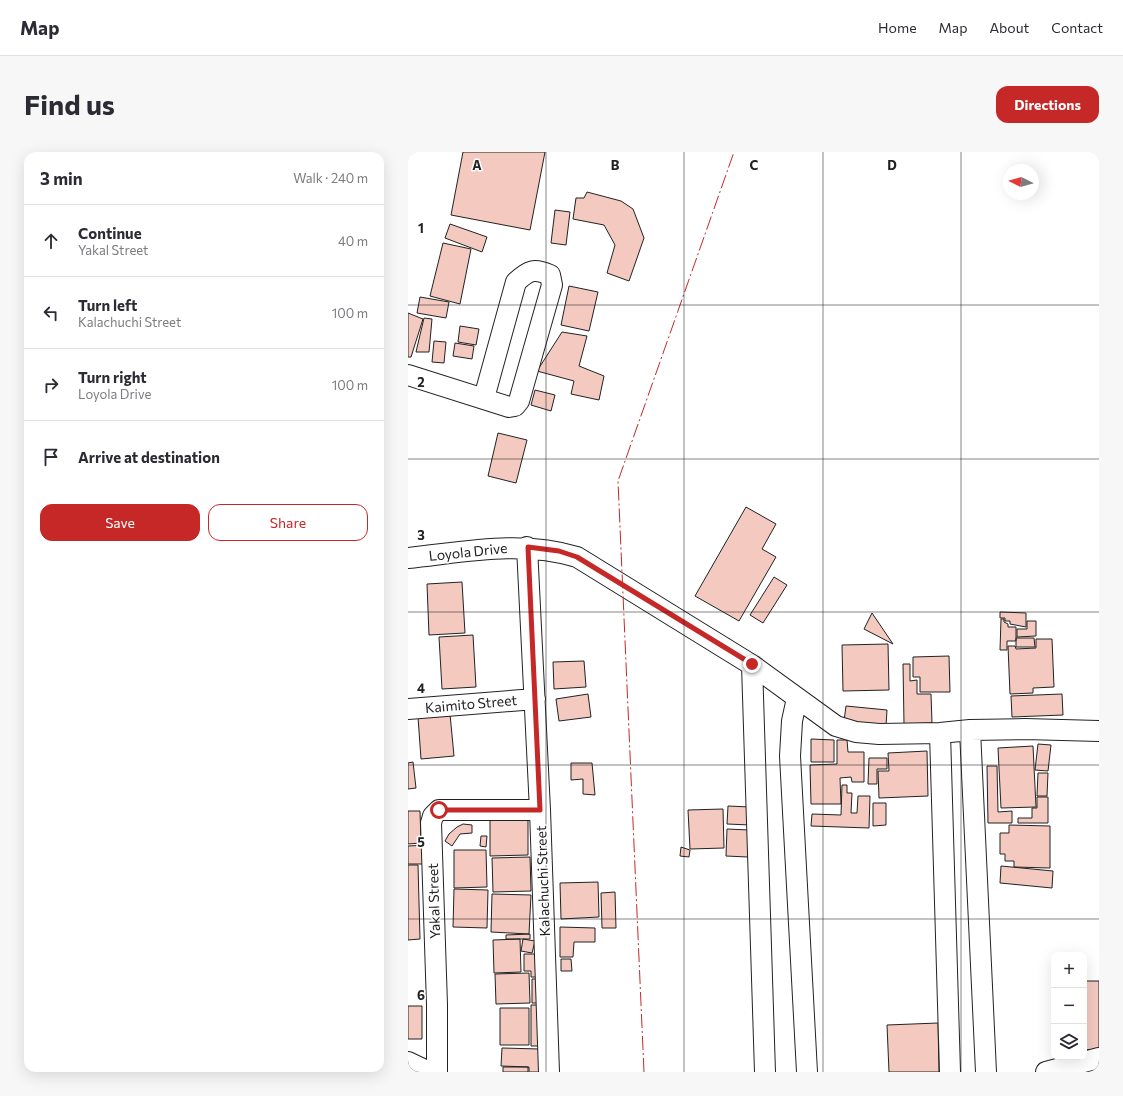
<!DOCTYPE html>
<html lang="en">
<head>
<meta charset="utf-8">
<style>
	:root { --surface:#fff; --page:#f7f7f7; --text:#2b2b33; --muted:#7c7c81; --line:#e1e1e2; --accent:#c62828 }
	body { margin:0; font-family:Commissioner,sans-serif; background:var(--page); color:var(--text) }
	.controls { position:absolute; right:12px; bottom:12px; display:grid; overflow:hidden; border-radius:8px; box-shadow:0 4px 16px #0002 }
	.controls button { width:36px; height:36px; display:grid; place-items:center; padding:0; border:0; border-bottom:1px solid var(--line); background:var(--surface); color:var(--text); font:20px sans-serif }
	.compass { position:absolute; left:595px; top:12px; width:36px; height:36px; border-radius:50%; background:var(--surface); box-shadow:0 4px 16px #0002; rotate:276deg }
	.stop { position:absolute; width:12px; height:12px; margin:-9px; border:3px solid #c62828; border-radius:50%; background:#fff }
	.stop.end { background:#c62828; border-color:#fff; box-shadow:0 1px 4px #0008 }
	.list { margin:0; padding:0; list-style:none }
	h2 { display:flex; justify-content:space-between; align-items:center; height:52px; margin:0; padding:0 16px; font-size:17px }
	h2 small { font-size:13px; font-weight:400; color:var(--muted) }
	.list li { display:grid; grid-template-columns:26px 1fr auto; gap:12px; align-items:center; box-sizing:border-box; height:72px; padding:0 16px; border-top:1px solid var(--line) }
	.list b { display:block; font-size:15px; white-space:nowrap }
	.list p { margin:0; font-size:13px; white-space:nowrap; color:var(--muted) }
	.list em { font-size:13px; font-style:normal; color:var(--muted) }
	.actions { display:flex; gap:8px; padding:12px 16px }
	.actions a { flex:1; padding:9px 0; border:1px solid var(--accent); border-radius:12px; text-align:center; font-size:14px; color:var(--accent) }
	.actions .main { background:var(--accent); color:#fff }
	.icon { flex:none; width:22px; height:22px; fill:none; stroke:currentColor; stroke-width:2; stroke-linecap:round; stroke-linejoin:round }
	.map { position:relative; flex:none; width:691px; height:920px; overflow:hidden; border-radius:12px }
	header { display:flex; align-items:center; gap:24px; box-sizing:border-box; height:56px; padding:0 20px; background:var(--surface); border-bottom:1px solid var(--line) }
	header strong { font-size:19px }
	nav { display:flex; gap:22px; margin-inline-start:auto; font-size:14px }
	.intro { display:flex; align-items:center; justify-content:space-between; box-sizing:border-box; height:96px; padding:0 24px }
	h1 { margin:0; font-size:28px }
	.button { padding:10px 18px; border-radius:12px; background:var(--accent); color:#fff; font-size:14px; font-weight:700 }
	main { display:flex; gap:24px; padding:0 24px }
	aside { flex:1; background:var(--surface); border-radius:12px; box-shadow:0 4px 16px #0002 }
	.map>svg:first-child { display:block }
	.building { fill:#f3c9c0; stroke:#222 }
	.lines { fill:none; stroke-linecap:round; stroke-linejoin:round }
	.minor-casing { stroke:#222; stroke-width:22 }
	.minor { stroke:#fff; stroke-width:20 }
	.power { stroke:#c62828; stroke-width:1; stroke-dasharray:14 3 2 3; stroke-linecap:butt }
	.route { stroke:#c62828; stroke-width:5 }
	.grid { fill:none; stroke:#222; stroke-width:1; stroke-opacity:0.55 }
	.labels { text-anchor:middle; stroke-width:3; stroke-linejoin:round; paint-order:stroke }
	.street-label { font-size:14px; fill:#222; stroke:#fff }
	.grid-label { font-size:13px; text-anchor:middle; font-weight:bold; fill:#222; stroke:#fff; stroke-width:3; stroke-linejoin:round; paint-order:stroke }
</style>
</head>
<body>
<header>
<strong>Map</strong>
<nav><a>Home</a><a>Map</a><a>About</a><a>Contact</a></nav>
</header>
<div class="intro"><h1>Find us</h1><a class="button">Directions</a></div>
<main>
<aside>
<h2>3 min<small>Walk · 240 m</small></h2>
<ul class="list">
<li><svg class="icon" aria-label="ahead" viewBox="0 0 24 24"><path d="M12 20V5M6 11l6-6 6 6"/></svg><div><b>Continue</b><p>Yakal Street</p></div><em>40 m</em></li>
<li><svg class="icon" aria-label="left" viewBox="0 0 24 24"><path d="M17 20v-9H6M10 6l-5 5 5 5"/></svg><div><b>Turn left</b><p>Kalachuchi Street</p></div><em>100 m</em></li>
<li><svg class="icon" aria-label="right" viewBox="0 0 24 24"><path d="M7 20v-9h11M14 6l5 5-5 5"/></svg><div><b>Turn right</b><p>Loyola Drive</p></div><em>100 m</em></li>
<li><svg class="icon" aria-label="arrive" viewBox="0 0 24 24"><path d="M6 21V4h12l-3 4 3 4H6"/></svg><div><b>Arrive at destination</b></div></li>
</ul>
<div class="actions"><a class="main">Save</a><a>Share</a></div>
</aside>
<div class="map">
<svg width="691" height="920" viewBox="0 0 691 920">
	<rect width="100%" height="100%" fill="#fff"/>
	<path class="building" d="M55 0H137L122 78 43 63Z
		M179 40 213 49 225 57 236 86 221 129 199 121 207 93 196 73 165 67 168 46H176Z
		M147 58 162 60 158 93 143 91Z
		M42 72 79 85 74 100 37 86Z
		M35 91 63 97 52 152 22 144Z
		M161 134 190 140 181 179 153 173Z
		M12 145 41 150 38 166 9 161Z
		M0 161 15 167 3 205H0Z
		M16 166 24 167 21 200H8Z
		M52 174 71 177 68 193 50 190Z
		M154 180 179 184 171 214 196 224 191 248 163 242 166 229 129 219Z
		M26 189 38 190 36 211 24 210Z
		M47 191 66 194 64 207 45 204Z
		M127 238 147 243 143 259 123 253Z
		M90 281 119 288 108 331 80 324Z
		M338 355 368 372 354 397 368 405 331 469 287 444Z
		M366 425 379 433 355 471 342 463Z
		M54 430 57 481 21 483 19 432Z
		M592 460 618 461V475L602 472V469H597V466H592Z
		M464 461 485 492 456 477Z
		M593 467H596V470L600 472V475H608V489H599V498H592Z
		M619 469H628V484L609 485V477H619Z
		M65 483 68 535 34 537 31 485Z
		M608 486H626L627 495H608Z
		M628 487H644L646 535 625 536V541L602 542 600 494H607L608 497 628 496Z
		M480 492 481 538 435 539 434 493Z
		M541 504 542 540H512V525H505V505Z
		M176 509 178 535 146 537 145 510Z
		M495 512H502V529L509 528V542H523L524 571 496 572Z
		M180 542 183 565 151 569 148 547Z
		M654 542 655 563 604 565 603 544Z
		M438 554 479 558 478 574 436 569Z
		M42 562 46 604 13 607 10 565Z
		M403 587 426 588V610H403Z
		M429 588H439L440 600H456V630H444L443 625 432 626 433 652H403L402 613 429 612Z
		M630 592 643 593 640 619 627 618Z
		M625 594 628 655 593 656 590 596Z
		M519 599 520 644 471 646 470 619H481L480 601Z
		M461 606H479V617H469V632H460Z
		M5 610 8 636 0 637V611Z
		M163 611H184L187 643 175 642V627L163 628Z
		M579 614H589L590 660 604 659V671H580Z
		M630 621H640L639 644H629Z
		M434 633H439V641H444L443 661H449L450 644H462L461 676 403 674 404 662 433 663Z
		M629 645H640V671H610V666H624V656H629Z
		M465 651H478V673L465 674Z
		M320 654 342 655V673L319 672Z
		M315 657 316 696 282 697 280 658Z
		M0 659H12L13 691 0 692Z
		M120 664V703L82 704V665Z
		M55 672 64 673V681L52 682 44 694 37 689 41 682 49 675Z
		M601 673 642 674V716L606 715V709H597V702H592V681H601Z
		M319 677 341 678 340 705 318 704Z
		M73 684H79L78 695 72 694Z
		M20 693V712H0V694Z
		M273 695 282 698 281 705 272 704Z
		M46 698H78L79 735 46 736Z
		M122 705 123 739 85 740 84 706Z
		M0 713H10L12 787 0 788Z
		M593 714 645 719 644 736 592 731Z
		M190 730 191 765 153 767 152 731Z
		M46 737 80 738 79 776 45 775Z
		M207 740 208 776H194L193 741Z
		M84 742 123 743 121 782 83 780Z
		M152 775 187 776V790H166L165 805H152Z
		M122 782V787H98V783Z
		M112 787 113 820 86 821 85 788Z
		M115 787 127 789 124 801 113 799Z
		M116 802H134V825H123V819H116Z
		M153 807H163L164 819H153Z
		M121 821 122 851 88 852 87 822Z
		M124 827H133L134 851H124Z
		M676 829H691V897L676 898Z
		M123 853H136V894H123Z
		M0 854H14V887H0Z
		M92 856H121V893H92Z
		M530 871 531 920H481L479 873Z
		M94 896 132 897V920H121V915L93 914Z
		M95 915H120V920H95Z"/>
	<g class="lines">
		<defs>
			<path id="minor" d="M0 223 101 255 107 254 111 249 144 133 142 123C126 116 121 118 108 130L76 246
				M119 395 132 658 141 920
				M0 406C57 400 113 388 169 405L344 513 428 574 448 580 471 582 532 581 562 578 617 577 691 579
				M344 513 357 920
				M389 546 384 569 382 604 399 920
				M0 557 127 547
				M562 578 578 920
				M532 581 542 920
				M0 910 21 920
				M29 920V853L23 671 25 664 31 658H132
				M638 920 691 906"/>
		</defs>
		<use href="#minor" class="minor-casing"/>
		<use href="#minor" class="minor"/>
		<path class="power" d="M236 920 210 329 326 0"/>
	</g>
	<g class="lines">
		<path class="route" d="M31 658H132L120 395 151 399 169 405 344 512"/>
	</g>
	<path class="grid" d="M138 0V920M276 0V920M415 0V920M553 0V920M0 153H691M0 307H691M0 460H691M0 613H691M0 767H691"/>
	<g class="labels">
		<g class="street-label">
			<text transform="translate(60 400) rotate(-6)" y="5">Loyola Drive</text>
			<text transform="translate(63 552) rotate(-5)" y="5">Kaimito Street</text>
			<text transform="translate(135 729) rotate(-92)" y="5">Kalachuchi Street</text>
			<text transform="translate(26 749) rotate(-92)" y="5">Yakal Street</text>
		</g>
	</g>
	<g class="grid-label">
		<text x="69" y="18">A</text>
		<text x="207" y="18">B</text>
		<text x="346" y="18">C</text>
		<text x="484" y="18">D</text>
		<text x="13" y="81">1</text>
		<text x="13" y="235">2</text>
		<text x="13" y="388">3</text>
		<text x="13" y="541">4</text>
		<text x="13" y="695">5</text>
		<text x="13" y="848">6</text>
	</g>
</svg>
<div class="controls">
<button>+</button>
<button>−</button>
<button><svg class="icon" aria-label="layers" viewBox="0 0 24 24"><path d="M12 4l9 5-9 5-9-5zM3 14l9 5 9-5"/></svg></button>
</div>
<svg class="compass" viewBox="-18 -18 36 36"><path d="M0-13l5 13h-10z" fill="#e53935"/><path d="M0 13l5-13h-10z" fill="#7c7c81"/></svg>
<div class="stop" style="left:31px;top:658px"></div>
<div class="stop end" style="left:344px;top:512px"></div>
</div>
</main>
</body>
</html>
